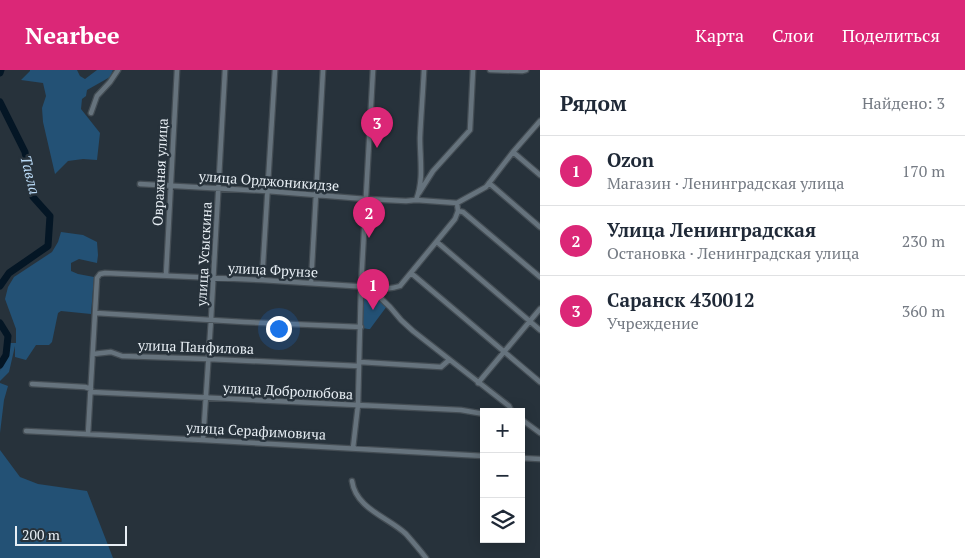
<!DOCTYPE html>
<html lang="ru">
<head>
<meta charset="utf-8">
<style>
	:root { --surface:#fff; --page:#f2f2f3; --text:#1f2937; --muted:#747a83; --line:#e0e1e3; --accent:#db2777 }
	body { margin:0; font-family:"PT Serif",serif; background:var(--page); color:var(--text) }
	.controls { position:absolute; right:15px; bottom:15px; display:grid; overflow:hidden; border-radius:0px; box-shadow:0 2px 12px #0003 }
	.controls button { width:45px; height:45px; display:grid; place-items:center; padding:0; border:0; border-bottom:1px solid var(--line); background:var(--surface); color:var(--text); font:25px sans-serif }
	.scale { position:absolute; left:15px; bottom:12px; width:112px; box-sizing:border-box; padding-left:5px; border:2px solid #e7eef4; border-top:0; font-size:14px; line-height:18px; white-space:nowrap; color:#e7eef4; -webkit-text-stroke:4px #27323b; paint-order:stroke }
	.you { position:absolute; left:278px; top:258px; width:18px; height:18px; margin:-12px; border:4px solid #fff; border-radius:50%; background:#1a73e8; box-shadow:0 0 0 8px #1a73e833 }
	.badge { display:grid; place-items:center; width:32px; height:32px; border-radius:50%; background:var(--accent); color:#fff; font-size:16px; font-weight:700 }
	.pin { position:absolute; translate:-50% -41px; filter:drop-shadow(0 1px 2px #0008) }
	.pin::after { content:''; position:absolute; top:26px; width:18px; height:15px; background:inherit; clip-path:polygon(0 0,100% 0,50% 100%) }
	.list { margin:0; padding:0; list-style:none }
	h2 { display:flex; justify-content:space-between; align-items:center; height:65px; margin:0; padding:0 20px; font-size:21px }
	h2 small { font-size:16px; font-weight:400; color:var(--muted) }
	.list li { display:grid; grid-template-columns:32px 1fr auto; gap:15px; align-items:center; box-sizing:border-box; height:70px; padding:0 20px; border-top:1px solid var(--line) }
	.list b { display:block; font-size:19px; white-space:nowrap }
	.list p { margin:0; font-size:16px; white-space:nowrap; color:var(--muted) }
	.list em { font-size:16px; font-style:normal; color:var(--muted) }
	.icon { flex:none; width:28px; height:28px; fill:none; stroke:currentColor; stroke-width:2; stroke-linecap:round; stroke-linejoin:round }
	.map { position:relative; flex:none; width:540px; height:488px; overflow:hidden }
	header { display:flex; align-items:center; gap:30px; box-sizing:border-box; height:70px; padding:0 25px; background:var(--accent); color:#fff }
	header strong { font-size:24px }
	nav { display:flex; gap:28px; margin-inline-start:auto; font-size:18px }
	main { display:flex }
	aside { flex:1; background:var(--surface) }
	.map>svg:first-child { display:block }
	.green { fill:#235175 }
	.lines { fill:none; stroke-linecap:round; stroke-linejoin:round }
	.river { stroke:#041625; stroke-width:7 }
	.minor-casing { stroke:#444d54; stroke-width:7 }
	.minor { stroke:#66737d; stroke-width:4.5 }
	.labels { text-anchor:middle; stroke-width:5; stroke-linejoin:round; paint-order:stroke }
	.street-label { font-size:14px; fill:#e7eef4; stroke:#27323b }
	.water-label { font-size:15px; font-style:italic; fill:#b9d9f5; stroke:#27323b }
</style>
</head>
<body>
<header>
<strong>Nearbee</strong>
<nav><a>Карта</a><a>Слои</a><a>Поделиться</a></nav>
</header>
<main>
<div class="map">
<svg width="540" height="488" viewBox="0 0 540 488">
	<rect width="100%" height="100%" fill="#27323b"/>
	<path class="green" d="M30 0H77L80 6 85 9 97 0H113L110 7 87 20 86 26 82 29 81 39 100 63 97 90 83 89 68 91 55 104 43 52 42 38 46 26 43 13 21 10 30 1Z
		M61 162 83 165 97 172 98 185 97 193 79 189 71 193V201L78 204 94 207 91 244 61 241 58 243 52 272 49 275H36L26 290 15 287V276L9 302 0 311V301L5 273H16V259L5 229 8 217 14 207 52 182 58 172Z
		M366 219 371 220 387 236 370 259H368L363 258C363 247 360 229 366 219Z
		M0 313 8 316 4 330 0 363Z
		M0 380 20 407 38 414 87 421 113 488H0Z"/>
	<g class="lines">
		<path class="river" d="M0 3 1 0
			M0 32 25 82 33 127 50 146 48 176 9 203 0 216
			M0 253 8 266 6 285 0 295"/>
		<defs>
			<path id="minor" d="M490 0 522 1 526 0
				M91 43 97 26 110 12 118 0
				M513 82 540 105
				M489 113 540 157
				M140 114 267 121 366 129 406 131 416 130 457 133
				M419 123 433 101 470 60 473 0
				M416 130C424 110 420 89 420 68 421 45 423 22 424 0
				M458 141 463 142 540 207
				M437 172 540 260
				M411 203 540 312
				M166 205 177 0
				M262 210 275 0
				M311 213 323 0
				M370 218 390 237 401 250 413 261 509 336 512 342
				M96 243 244 252 361 257
				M93 284 111 282 122 286 209 289 359 296
				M360 292 441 297 449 290
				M478 313 540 239
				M32 314 85 317 91 319
				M91 322 461 340 484 344
				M521 349 540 363
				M26 361 203 370 484 386
				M88 364 97 208 100 204 105 203 262 210 369 217C380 218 389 220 400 216L455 149 458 141 457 133 486 117 513 82 540 51
				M203 370 211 250 225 0
				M353 378 358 335 361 216 373 0
				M521 388 540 389
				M352 411C356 439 388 447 406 464 413 472 420 480 426 488"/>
		</defs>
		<use href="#minor" class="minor-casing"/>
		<use href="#minor" class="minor"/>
	</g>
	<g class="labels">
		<g class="street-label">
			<text transform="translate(160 102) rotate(-87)" y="5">Овражная улица</text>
			<text transform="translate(269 111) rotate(4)" y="5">улица Орджоникидзе</text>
			<text transform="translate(204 184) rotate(-87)" y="5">улица Усыскина</text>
			<text transform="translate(273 200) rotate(3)" y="5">улица Фрунзе</text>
			<text transform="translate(196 277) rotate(2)" y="5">улица Панфилова</text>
			<text transform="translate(288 321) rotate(3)" y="5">улица Добролюбова</text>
			<text transform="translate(256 361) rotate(3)" y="5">улица Серафимовича</text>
		</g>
		<g class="water-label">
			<text transform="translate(30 105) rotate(76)" y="5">Тавла</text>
		</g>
	</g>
</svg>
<div class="controls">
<button>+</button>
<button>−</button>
<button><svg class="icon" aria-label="layers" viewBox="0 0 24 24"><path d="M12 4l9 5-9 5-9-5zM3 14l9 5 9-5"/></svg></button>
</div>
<div class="scale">200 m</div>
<div class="you"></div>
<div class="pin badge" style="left:373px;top:240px">1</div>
<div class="pin badge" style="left:369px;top:168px">2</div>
<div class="pin badge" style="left:377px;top:78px">3</div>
</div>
<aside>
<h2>Рядом<small>Найдено: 3</small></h2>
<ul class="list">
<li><span class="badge">1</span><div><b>Ozon</b><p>Магазин · Ленинградская улица</p></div><em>170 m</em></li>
<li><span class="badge">2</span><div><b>Улица Ленинградская</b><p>Остановка · Ленинградская улица</p></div><em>230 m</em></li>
<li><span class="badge">3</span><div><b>Саранск 430012</b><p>Учреждение</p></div><em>360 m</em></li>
</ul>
</aside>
</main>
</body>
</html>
